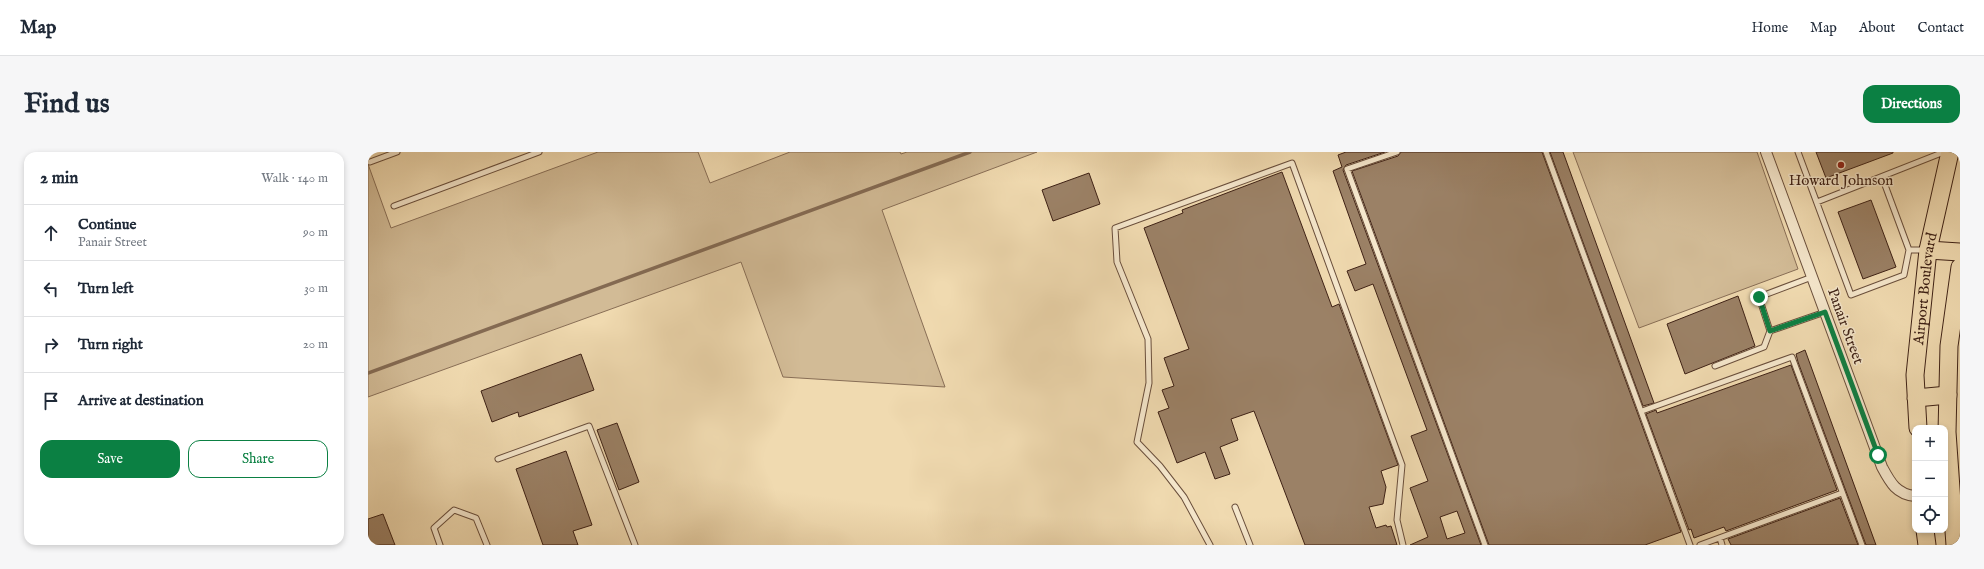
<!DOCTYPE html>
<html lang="en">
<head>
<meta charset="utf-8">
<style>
	:root { --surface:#fff; --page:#f6f6f7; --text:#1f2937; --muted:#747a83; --line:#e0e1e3; --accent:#0b8043 }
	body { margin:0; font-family:"IM FELL English",serif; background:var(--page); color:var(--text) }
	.controls { position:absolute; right:12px; bottom:12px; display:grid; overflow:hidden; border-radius:8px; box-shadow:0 2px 6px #0003 }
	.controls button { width:36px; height:36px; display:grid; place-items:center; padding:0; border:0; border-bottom:1px solid var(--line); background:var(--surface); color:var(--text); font:20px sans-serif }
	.stop { position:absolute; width:12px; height:12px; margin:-9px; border:3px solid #0b8043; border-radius:50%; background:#fff }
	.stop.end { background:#0b8043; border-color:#fff; box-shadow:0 1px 4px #0008 }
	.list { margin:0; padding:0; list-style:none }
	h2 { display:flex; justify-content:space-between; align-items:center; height:52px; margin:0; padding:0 16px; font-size:17px }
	h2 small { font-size:13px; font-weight:400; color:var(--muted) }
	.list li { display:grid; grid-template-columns:26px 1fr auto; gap:12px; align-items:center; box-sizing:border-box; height:56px; padding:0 16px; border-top:1px solid var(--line) }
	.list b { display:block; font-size:15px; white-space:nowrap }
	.list p { margin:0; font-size:13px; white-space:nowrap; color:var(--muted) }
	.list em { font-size:13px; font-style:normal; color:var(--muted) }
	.actions { display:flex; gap:8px; padding:12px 16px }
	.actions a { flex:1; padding:9px 0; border:1px solid var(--accent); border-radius:12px; text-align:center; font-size:14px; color:var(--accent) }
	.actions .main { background:var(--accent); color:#fff }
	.icon { flex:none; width:22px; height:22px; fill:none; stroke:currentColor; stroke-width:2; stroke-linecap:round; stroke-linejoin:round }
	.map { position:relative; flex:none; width:1592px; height:393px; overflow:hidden; border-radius:12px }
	header { display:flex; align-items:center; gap:24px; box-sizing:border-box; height:56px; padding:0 20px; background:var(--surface); border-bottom:1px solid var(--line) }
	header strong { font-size:19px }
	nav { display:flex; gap:22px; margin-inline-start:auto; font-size:14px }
	.intro { display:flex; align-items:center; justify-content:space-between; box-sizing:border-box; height:96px; padding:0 24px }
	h1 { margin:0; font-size:28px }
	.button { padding:10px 18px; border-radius:12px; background:var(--accent); color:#fff; font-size:14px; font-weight:700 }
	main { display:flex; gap:24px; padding:0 24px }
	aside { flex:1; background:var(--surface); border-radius:12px; box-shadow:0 2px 6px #0003 }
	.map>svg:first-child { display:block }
	.green { fill:#d2bb96; stroke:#886e56 }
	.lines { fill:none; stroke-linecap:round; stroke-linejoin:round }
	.stream { stroke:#846a52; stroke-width:3.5 }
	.building { fill:#9b8166; stroke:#3e2115; fill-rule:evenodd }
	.lane-casing { stroke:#6a4f3c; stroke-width:7 }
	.street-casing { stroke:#6a4f3c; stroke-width:12 }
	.primary-casing { stroke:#3e2115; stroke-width:19 }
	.lane { stroke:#f5e7cc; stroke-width:5 }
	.street { stroke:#f5e7cc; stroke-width:10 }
	.primary { stroke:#f0dab0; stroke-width:17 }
	.route { stroke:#0b8043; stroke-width:5 }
	.poi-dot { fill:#8f2418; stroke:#f5e7cc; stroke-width:1.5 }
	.labels { text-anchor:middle; stroke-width:3; stroke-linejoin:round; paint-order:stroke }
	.poi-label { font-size:15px; fill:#3e2115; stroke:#f5e7cc }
	.street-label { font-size:15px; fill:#3e2115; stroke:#f5e7cc }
</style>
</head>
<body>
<header>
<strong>Map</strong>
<nav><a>Home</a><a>Map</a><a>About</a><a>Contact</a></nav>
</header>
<div class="intro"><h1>Find us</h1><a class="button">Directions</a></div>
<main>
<aside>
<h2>2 min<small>Walk · 140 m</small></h2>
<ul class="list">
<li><svg class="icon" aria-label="ahead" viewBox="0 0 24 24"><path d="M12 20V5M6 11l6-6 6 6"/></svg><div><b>Continue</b><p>Panair Street</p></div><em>90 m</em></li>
<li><svg class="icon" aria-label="left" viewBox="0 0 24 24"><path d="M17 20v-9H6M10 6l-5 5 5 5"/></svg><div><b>Turn left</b></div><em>30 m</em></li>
<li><svg class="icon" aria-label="right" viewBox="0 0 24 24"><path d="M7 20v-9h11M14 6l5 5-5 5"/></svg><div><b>Turn right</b></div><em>20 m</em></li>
<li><svg class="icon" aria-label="arrive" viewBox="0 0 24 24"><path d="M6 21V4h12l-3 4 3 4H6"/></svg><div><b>Arrive at destination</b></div></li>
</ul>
<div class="actions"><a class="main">Save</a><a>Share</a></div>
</aside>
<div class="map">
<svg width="1592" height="393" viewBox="0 0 1592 393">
	<rect width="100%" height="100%" fill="#f0dab0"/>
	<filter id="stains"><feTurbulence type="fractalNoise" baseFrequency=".005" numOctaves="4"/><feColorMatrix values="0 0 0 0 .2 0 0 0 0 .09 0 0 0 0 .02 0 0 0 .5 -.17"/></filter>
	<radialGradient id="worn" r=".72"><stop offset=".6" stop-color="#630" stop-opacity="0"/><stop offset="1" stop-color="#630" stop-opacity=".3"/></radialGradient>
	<path class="green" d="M230 0H330L342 31 422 0H532L533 2 539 0H669L514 58 577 235 415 225 373 110 0 245V12L23 76Z
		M1205 0H1389L1430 117 1271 176Z"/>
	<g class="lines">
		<path class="stream" d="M0 221 602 0"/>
	</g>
	<path class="building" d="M978 0H1017L978 13 975 18 1113 393H1042L1060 385 1042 336 1060 329 1043 284 1059 278 1005 132 987 139 979 119 998 112 965 19 974 15 970 3ZM1089 359 1097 381 1079 387 1072 365Z
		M1033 0H1174L1313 380 1277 393H1121L984 19 1030 4Z
		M1182 0H1195L1286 251 1275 254Z
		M1448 0H1525V1L1458 26Z
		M914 20 964 155 971 152 1030 313 1013 319 1018 335 1015 352 1001 355 1008 376 1018 373 1019 375 1023 374 1029 393H937L886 259 863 267 870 288 852 295 862 322 847 327 837 300 809 311 790 260 801 256 794 238 806 234 796 206 821 197 776 76 815 61 814 58Z
		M721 21 732 52 685 69 674 38Z
		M1503 48 1528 115 1495 127 1470 60Z
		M1370 144 1387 194 1317 222 1299 172Z
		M1437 198 1508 393H1498L1430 210 1428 202Z
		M213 202 226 238 151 265 150 260 124 270 113 239Z
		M1423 213 1469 338 1358 379 1356 375 1326 386 1323 377 1321 378 1278 262 1288 258 1289 261Z
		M249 271 271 330 251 338 229 278Z
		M198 299 224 373 205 379 210 393H175L148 317Z
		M1472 346 1490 393H1363L1360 387Z
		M15 362 27 393H0V367Z"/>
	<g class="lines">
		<defs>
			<path id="lane" d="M1029 0 979 17 1117 393
				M1178 0 1322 393
				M1430 0 1483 143 1536 123 1541 98 1514 25
				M2 10 29 0
				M1449 50 1576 0
				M26 54 171 0
				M1541 98H1558
				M1402 179 1457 160
				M1347 214 1396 195 1402 179 1391 145 1444 125
				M1274 259 1424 205 1494 393
				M130 307 221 274 267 393
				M867 355 882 393
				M1352 386 1354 393
				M72 393 66 376 86 358 108 366 119 393
				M842 393 816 345 792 314 769 290 781 231 780 187 749 110 747 76 924 11 1034 313 1029 368 1035 393
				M1332 393 1474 341"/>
			<path id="street" d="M1398 0 1514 315C1522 330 1528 342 1547 344"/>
			<g id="primary">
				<path d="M1560 98 1592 100"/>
				<path d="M1548 246 1580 243"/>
				<path id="s1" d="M1550 276 1547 223 1560 98 1582 0"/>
				<path d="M1557 378 1559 393"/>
				<path d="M1587 393 1579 280 1581 194 1592 115"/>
			</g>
		</defs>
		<use href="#lane" class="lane-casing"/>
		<use href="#street" class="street-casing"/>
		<use href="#primary" class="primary-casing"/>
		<use href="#lane" class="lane"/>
		<use href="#street" class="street"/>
		<use href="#primary" class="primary"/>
	</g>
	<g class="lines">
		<path class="route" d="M1391 145 1402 179 1457 160 1510 303"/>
	</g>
	<circle class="poi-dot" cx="1473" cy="13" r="4"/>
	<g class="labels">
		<g class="poi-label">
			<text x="1473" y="33">Howard Johnson</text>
		</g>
		<g class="street-label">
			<text dy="5" stroke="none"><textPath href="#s1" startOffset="140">Airport Boulevard</textPath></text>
			<text transform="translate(1478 174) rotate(70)" y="5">Panair Street</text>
		</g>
	</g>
	<rect width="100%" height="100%" filter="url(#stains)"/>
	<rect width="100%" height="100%" fill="url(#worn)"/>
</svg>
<div class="controls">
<button>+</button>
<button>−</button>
<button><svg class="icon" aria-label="locate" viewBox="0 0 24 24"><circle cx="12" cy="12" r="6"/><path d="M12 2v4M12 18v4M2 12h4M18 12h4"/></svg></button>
</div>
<div class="stop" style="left:1510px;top:303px"></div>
<div class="stop end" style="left:1391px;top:145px"></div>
</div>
</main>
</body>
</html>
